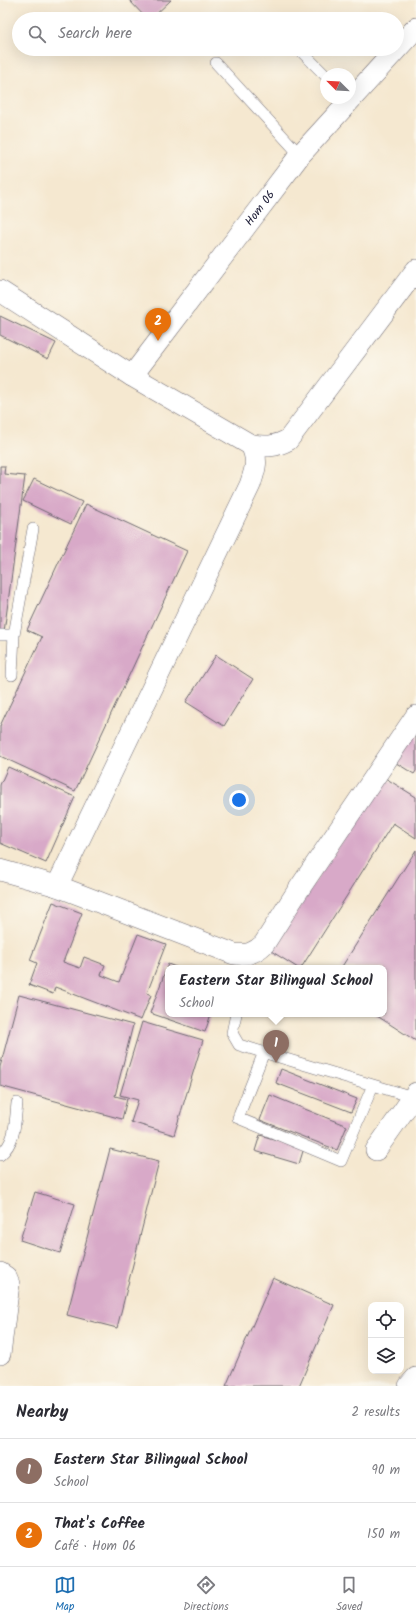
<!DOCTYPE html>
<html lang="en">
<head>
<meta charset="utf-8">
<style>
	:root { --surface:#fff; --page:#f2f2f3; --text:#2b2b33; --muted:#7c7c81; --line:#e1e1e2; --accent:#1f6fb2 }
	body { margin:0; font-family:Kalam,sans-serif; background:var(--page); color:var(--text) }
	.controls { position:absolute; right:12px; bottom:12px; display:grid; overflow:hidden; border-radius:8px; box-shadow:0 4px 16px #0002 }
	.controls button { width:36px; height:36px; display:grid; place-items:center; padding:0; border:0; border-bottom:1px solid var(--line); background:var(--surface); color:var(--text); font:20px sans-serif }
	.compass { position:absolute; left:320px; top:68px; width:36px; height:36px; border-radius:50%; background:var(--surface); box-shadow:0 4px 16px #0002; rotate:294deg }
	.you { position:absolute; left:239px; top:800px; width:14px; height:14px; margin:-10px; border:3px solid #fff; border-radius:50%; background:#1a73e8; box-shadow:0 0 0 6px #1a73e833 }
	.badge { display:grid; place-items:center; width:26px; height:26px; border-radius:50%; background:var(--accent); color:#fff; font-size:13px; font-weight:700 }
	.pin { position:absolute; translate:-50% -33px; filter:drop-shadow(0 1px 2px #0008) }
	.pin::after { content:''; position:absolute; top:21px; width:14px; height:12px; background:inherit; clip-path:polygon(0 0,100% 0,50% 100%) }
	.popup { position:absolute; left:165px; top:965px; width:222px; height:52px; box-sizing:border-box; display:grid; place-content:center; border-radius:8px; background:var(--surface); filter:drop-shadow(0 1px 3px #0005); font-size:13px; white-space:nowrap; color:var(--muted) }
	.popup b { font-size:15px; color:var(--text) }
	.popup::after { content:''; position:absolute; left:50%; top:100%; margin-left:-8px; border:8px solid transparent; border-top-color:var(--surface) }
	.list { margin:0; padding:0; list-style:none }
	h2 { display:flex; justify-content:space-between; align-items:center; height:52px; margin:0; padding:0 16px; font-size:17px }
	h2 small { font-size:13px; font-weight:400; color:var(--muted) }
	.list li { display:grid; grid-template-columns:26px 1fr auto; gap:12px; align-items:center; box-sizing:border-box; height:64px; padding:0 16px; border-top:1px solid var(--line) }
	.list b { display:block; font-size:15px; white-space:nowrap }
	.list p { margin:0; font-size:13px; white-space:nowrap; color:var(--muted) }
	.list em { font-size:13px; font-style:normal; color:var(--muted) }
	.icon { flex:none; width:22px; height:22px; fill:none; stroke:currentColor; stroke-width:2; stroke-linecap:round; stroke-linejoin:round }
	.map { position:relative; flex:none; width:416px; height:1386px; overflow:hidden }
	.search { position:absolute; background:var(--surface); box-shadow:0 4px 16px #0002; left:12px; right:12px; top:12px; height:44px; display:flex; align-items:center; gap:10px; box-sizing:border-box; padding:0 14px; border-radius:22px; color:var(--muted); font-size:15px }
	.sheet { height:180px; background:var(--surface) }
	nav { display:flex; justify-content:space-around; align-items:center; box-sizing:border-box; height:56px; border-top:1px solid var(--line); background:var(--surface); font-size:11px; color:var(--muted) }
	nav a { display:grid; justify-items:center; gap:2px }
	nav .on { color:var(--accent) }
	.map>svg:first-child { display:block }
	.building { fill:#d8a9c8 }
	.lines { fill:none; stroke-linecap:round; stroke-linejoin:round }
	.service-casing { stroke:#6c676f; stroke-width:12 }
	.minor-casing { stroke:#6c676f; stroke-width:22 }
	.service { stroke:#fff; stroke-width:11 }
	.minor { stroke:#fff; stroke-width:21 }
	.labels { text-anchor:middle; stroke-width:4; stroke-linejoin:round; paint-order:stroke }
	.street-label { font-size:12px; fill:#22223b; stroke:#fbf7ec }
</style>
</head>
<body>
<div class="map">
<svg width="416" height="1386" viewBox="0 0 416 1386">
	<rect width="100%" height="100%" fill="#fbf7ec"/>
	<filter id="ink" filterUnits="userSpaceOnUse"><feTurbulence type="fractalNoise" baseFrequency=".025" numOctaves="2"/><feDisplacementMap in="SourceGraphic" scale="8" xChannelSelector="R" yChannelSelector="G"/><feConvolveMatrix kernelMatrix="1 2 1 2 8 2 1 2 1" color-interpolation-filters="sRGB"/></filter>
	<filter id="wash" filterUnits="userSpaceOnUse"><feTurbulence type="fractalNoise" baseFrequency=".012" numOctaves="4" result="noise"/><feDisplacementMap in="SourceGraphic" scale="16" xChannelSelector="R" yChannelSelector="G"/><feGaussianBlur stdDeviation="0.9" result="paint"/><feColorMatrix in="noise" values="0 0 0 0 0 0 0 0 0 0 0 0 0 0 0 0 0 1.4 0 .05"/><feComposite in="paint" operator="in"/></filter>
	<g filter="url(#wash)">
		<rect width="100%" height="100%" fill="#f5e8d0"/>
		<g id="blocks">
			<path class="building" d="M129 0H171L151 19H147Z
				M0 316 56 343 48 359 0 335Z
				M0 466H5L4 474 25 476 4 632 0 631Z
				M34 479 82 502 71 524 23 501Z
				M86 504 187 551 75 791 0 756V726L42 637 27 630Z
				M216 655 253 679 224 726 186 702Z
				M416 732V771L414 774 393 761Z
				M8 767 75 797 46 863 0 843V785Z
				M382 776 416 797V838L393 823 301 968H298L271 951Z
				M416 850V1041L374 1014H384V968H341Z
				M53 902 82 913 63 962 80 968 84 957 105 965 101 975 119 982 138 934 166 944 147 993 151 995 141 1020 55 987 53 994 29 985 37 963 30 960Z
				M168 964 178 968H168V1014H211L205 1032 150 1013Z
				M19 995 133 1025 115 1096 127 1099 122 1119 0 1086V1067Z
				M142 1022 203 1040 174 1135 131 1122 138 1100 120 1095Z
				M281 1069 357 1099 351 1112 276 1083Z
				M270 1095 347 1126 337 1150 260 1120Z
				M260 1135 304 1148 299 1164 255 1151Z
				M110 1149 159 1161 117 1328 67 1315Z
				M35 1192 75 1204 60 1253 20 1240Z
				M273 1278 334 1305 299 1386H226Z"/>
		</g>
	</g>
	<g filter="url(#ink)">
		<use href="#blocks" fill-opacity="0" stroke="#6c676f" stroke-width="1"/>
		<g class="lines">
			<defs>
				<path id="service" d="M299 49 326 76
					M216 63 300 155
					M0 635H14L12 675
					M14 635 33 529
					M236 1014 232 1033 239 1045 413 1097
					M264 1052 238 1118 341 1161 373 1085
					M0 1155C16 1142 15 1122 17 1103"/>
				<g id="minor">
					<path d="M0 291 132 376 251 445C266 447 275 447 288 440L416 270"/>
					<path id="s1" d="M132 376 300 155 416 28"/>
					<path d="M0 870 57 886 234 954C246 956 255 953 264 944L297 892 416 716"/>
					<path d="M57 886 250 485C255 470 259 461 251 445"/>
					<path d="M376 1150 416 1093"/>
					<path d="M0 1273 6 1277 9 1284 0 1354"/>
					<path d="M409 1386 416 1378"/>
				</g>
			</defs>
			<use href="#service" class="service-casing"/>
			<use href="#minor" class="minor-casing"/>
			<use href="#service" class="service"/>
			<use href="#minor" class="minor"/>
		</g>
	</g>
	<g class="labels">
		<g class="street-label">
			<text dy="4" stroke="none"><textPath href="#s1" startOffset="211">Hom 06</textPath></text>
		</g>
	</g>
</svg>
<div class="controls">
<button><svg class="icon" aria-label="locate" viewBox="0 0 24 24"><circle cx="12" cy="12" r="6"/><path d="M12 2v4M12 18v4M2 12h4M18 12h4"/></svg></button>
<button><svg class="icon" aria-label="layers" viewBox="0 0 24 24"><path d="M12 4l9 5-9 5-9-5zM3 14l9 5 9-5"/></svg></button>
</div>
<svg class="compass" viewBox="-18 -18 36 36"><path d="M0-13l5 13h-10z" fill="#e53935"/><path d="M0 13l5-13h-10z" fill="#7c7c81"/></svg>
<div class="you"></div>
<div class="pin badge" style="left:276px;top:1063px;background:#8d6e63">1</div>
<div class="popup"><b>Eastern Star Bilingual School</b>School</div>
<div class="pin badge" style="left:158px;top:341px;background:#e8710a">2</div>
<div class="search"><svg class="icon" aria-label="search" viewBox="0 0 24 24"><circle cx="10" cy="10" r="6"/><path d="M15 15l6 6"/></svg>Search here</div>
</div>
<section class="sheet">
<h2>Nearby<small>2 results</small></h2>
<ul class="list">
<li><span class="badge" style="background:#8d6e63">1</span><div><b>Eastern Star Bilingual School</b><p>School</p></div><em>90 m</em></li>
<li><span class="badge" style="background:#e8710a">2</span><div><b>That's Coffee</b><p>Café · Hom 06</p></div><em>150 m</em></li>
</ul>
</section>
<nav>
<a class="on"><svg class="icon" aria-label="map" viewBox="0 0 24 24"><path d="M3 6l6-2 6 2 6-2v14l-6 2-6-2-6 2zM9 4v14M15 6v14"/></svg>Map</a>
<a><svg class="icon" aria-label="directions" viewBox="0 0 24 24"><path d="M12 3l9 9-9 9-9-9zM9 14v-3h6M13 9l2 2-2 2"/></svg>Directions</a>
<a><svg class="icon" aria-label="saved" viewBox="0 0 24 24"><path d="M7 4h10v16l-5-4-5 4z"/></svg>Saved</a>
</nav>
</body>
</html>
